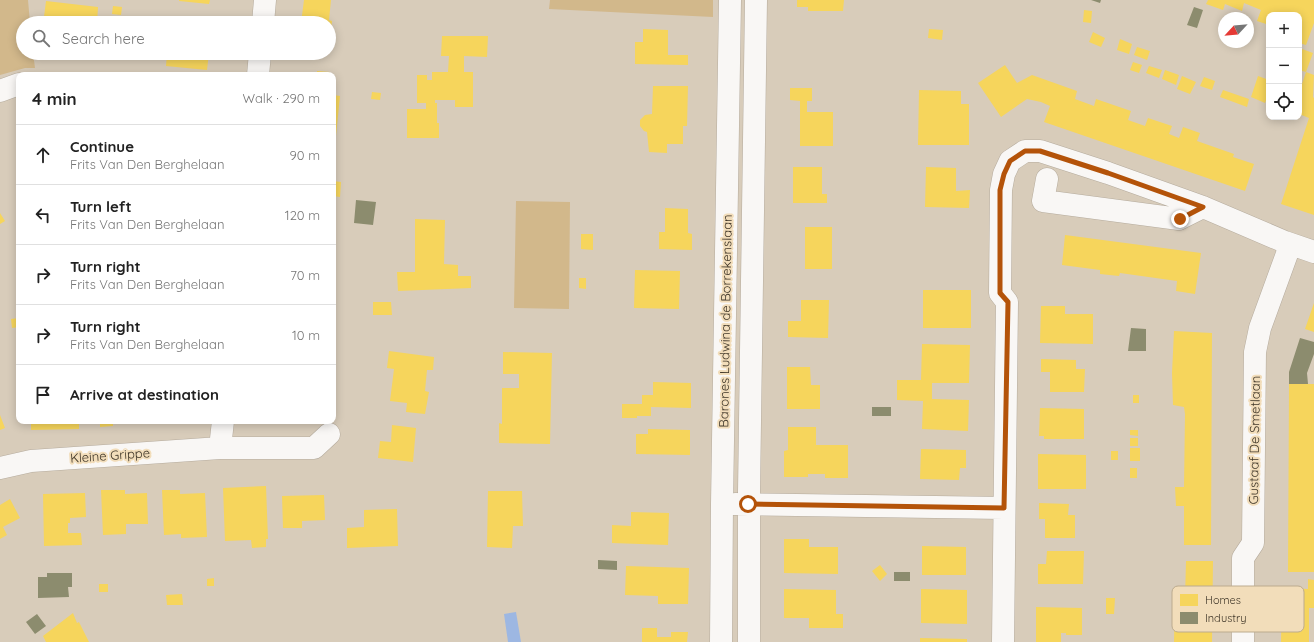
<!DOCTYPE html>
<html lang="en">
<head>
<meta charset="utf-8">
<style>
	:root { --surface:#fff; --page:#f6f6f6; --text:#222; --muted:#767676; --line:#e0e0e0 }
	body { margin:0; font-family:Quicksand,sans-serif; background:var(--page); color:var(--text) }
	.controls { position:absolute; right:12px; top:12px; display:grid; overflow:hidden; border-radius:8px; box-shadow:0 2px 10px #0003 }
	.controls button { width:36px; height:36px; display:grid; place-items:center; padding:0; border:0; border-bottom:1px solid var(--line); background:var(--surface); color:var(--text); font:20px sans-serif }
	.compass { position:absolute; left:1218px; top:12px; width:36px; height:36px; border-radius:50%; background:var(--surface); box-shadow:0 2px 10px #0003; rotate:244deg }
	.stop { position:absolute; width:12px; height:12px; margin:-9px; border:3px solid #b45309; border-radius:50%; background:#fff }
	.stop.end { background:#b45309; border-color:#fff; box-shadow:0 1px 4px #0008 }
	.list { margin:0; padding:0; list-style:none }
	h2 { display:flex; justify-content:space-between; align-items:center; height:52px; margin:0; padding:0 16px; font-size:17px }
	h2 small { font-size:13px; font-weight:400; color:var(--muted) }
	.list li { display:grid; grid-template-columns:26px 1fr auto; gap:12px; align-items:center; box-sizing:border-box; height:60px; padding:0 16px; border-top:1px solid var(--line) }
	.list b { display:block; font-size:15px; white-space:nowrap }
	.list p { margin:0; font-size:13px; white-space:nowrap; color:var(--muted) }
	.list em { font-size:13px; font-style:normal; color:var(--muted) }
	.icon { flex:none; width:22px; height:22px; fill:none; stroke:currentColor; stroke-width:2; stroke-linecap:round; stroke-linejoin:round }
	.map { position:relative; flex:none; width:1314px; height:642px; overflow:hidden }
	.search { position:absolute; background:var(--surface); box-shadow:0 2px 10px #0003; left:16px; top:16px; width:320px; height:44px; display:flex; align-items:center; gap:10px; box-sizing:border-box; padding:0 14px; border-radius:22px; color:var(--muted); font-size:15px }
	.panel { position:absolute; background:var(--surface); box-shadow:0 2px 10px #0003; left:16px; top:72px; width:320px; height:352px; border-radius:8px }
	.map>svg:first-child { display:block }
	.green { fill:#d2b88b }
	.water { fill:#9db7e2 }
	.homes { fill:#f6d55c }
	.industry { fill:#8c8c6e }
	.lines { fill:none; stroke-linecap:round; stroke-linejoin:round }
	.minor-casing { stroke:#b5ab9d; stroke-width:23 }
	.minor { stroke:#f9f7f5; stroke-width:22 }
	.route { stroke:#b45309; stroke-width:5 }
	.labels { text-anchor:middle; stroke-width:4; stroke-linejoin:round; paint-order:stroke }
	.street-label { font-size:13px; fill:#3f3628; stroke:#f2ddba }
	.key { fill:#f2ddba; stroke:#bcab8e; stroke-width:1 }
	.key-label { font-size:11px; fill:#3f3628 }
</style>
</head>
<body>
<div class="map">
<svg width="1314" height="642" viewBox="0 0 1314 642">
	<rect width="100%" height="100%" fill="#d8ccba"/>
	<path class="green" d="M0 0H28L30 23H23V53H33L35 68H25L0 75Z
		M550 0H713V17L549 9Z
		M516 201 570 202 569 309 514 308Z"/>
	<path class="water" d="M516 612 521 642H508L504 614Z"/>
	<path class="homes" d="M179 0H210L209 4 179 1Z
		M304 0H331L329 20 332 21 330 38H329V23H301Z
		M797 0H844L843 11H808V7H797Z
		M1208 0H1314V23L1306 45 1299 43V15H1269V25L1257 21 1261 10 1244 3 1242 11 1225 4 1223 10 1206 4Z
		M46 1 98 7 97 23H49L50 18 44 17Z
		M113 6 122 7 121 15 112 14Z
		M1084 10 1092 11 1091 23 1083 22Z
		M643 29 668 30V55H688V65L635 64V42H643Z
		M929 29 943 30 942 40 928 38Z
		M1093 32 1105 38 1101 47 1089 42Z
		M442 36H488L487 57 464 56V72H473V107H455V100H435V103H437V123H439V138H407V109H426V103H417V75H427V80H432V72H448L449 56H441Z
		M1120 39 1132 44 1129 54 1117 50Z
		M1137 47 1150 51 1147 60 1134 55Z
		M1302 49 1313 53 1306 72 1314 75 1313 97 1314 98V215L1281 204 1309 118 1299 114V93L1306 72 1299 70V58Z
		M167 53H209L207 70 166 66Z
		M1133 62 1142 65 1139 73 1130 70Z
		M1005 65 1017 83 1032 75 1077 91 1075 99 1094 106 1096 99 1131 111 1128 120 1145 126 1148 118 1172 126 1169 134 1179 138 1183 127 1200 133 1197 141 1234 154 1233 157 1254 164 1245 191 1044 122 1050 106 1041 102 1027 99 1001 117 978 83Z
		M1149 66 1162 70 1159 78 1146 73Z
		M1165 70 1179 75 1176 85 1162 79Z
		M317 71 330 72 329 75H317Z
		M1182 76 1196 82 1190 94 1177 89Z
		M1258 76 1269 80V93L1265 103 1251 97Z
		M1204 77 1215 81 1212 90 1200 86Z
		M653 86H688L687 126H683V144H667V153L649 152 647 132 644 131 640 126V120L645 115 652 114Z
		M790 88H812V101H807V112H833V146H800V101L790 100Z
		M919 90 961 91V104H969V145H918Z
		M1223 90 1249 99 1247 107 1220 97Z
		M372 92 381 93 380 100 371 99Z
		M333 95 340 96 336 136H333Z
		M793 167H822V194H827V203H793Z
		M926 167 956 168V191L970 190 969 208 925 207Z
		M333 181 341 182 340 197 333 196Z
		M665 208 688 209V233L692 234V250L659 249V232H665Z
		M0 213 5 221 0 224Z
		M415 219 445 220 444 264 458 265V276H471V288L398 291 397 272H415Z
		M805 227H832V269H805Z
		M581 234H593V250L581 249Z
		M1065 235 1201 253 1195 294 1176 291 1177 281 1120 273 1119 276 1100 274V270L1062 265Z
		M635 270 680 271 679 309 634 308Z
		M579 278H586V289L579 288Z
		M923 290H971V328H923Z
		M801 300H829L828 338 788 337V321H801Z
		M373 302H391L392 315H373Z
		M1314 303V332L1305 329Z
		M1041 306H1065V314H1093V344L1040 343Z
		M19 318V327L12 328 11 319Z
		M1174 331 1212 333 1211 545H1184V506H1176L1175 487H1184L1185 414 1184 407 1173 405 1172 373Z
		M922 344 970 345 969 383H932V399L969 400 968 431 922 429 923 401 897 400V380H921Z
		M389 351 434 357 433 370H427L425 391 429 392 425 414 406 412 407 403 390 401 394 369 387 368Z
		M503 352 552 353 550 444 499 443V423L502 424V388H519V374H503Z
		M1041 359 1076 360V369H1085L1084 392H1050V372H1041Z
		M787 367H810L811 385H820V409H787Z
		M653 382 691 383V408L651 407V416H637V418H622V404H642V395H653Z
		M1289 384H1314V572H1288Z
		M1133 395H1139V403H1133Z
		M1040 408 1084 409V439H1044V436H1039Z
		M0 415 5 428 0 430Z
		M31 421H79V429L31 430Z
		M100 421H113V426L100 427Z
		M132 421H143V424H132Z
		M392 425 416 428 413 462 378 458 380 441 391 442Z
		M788 427H816V445H848V478H825V474H808V477H784V451L788 450Z
		M648 429 690 430V455L636 454V434H648Z
		M1130 430H1138V436L1130 435Z
		M1130 438H1138V446H1130Z
		M1130 448H1140V461H1130Z
		M921 449 966 450V468H960L959 480 920 479Z
		M1111 451H1118V460H1111Z
		M1038 454 1086 455V489H1038Z
		M1130 468H1137V478H1130Z
		M266 486 268 539H266V547L252 548 251 540 225 541 223 488Z
		M101 490H125V494L147 493 148 524H126V534L103 535Z
		M162 490H180V494L205 493 207 537 181 538V534L164 535Z
		M488 491H522L523 526H513L512 548 487 547Z
		M85 493 86 517 70 518V523H68V533H81L82 545 44 546 43 494Z
		M324 495 325 520 302 521V528H283L282 496Z
		M10 499 20 518 3 527 7 535 0 539V505Z
		M1039 503 1069 504 1068 515H1075V538H1045V519H1039Z
		M397 509 398 546 347 548V528L364 527V510Z
		M631 512 669 513 668 545 612 543V525L631 526Z
		M784 539H809V547H838V574L784 573Z
		M922 546 966 547V575H922Z
		M1047 551H1084L1083 584H1038V564H1046Z
		M1186 561H1213L1212 642H1174L1175 597 1185 598Z
		M880 565 887 574 880 581 872 571Z
		M626 566 689 568 688 604H658V596L625 595Z
		M214 578V586H207V579Z
		M1308 579 1314 580V608H1309V642H1281L1282 588 1308 589Z
		M99 584H108V592H99Z
		M784 589 836 590V614H843V628H809V618H784Z
		M921 589 967 590V624L921 623Z
		M182 594 183 605H167L166 595Z
		M1106 598H1115L1114 614H1106Z
		M1036 607 1082 608V635H1066V633H1061V642H1036Z
		M73 613 77 623 79 622 89 642H46L43 636Z
		M642 628H657V637H671V632H688L687 642H642Z
		M920 638 967 639V642H920Z"/>
	<path class="industry" d="M1091 0H1101L1100 3Z
		M1194 7 1203 10 1197 28 1187 25Z
		M356 200 376 202 373 225 354 223Z
		M1131 328 1146 329V351H1128Z
		M1300 338 1314 342V354L1307 373 1308 384H1289V372Z
		M872 407H891V416H872Z
		M598 560 617 561V570L598 569Z
		M894 572H910V581H894Z
		M47 573H72V587H68L69 597 38 598V577H47Z
		M37 614 46 626 35 634 26 622Z"/>
	<g class="lines">
		<defs>
			<path id="minor" d="M263 23 265 0
				M258 75 260 53
				M0 91 19 84
				M1047 179 1043 201 1179 219 1203 207
				M220 448 223 421
				M0 468 31 461 220 448H314L329 434
				M735 504 1004 508
				M721 642 722 504 730 0
				M749 642V492L756 0
				M1003 642 1007 302 1000 293 1001 190 1004 174 1010 161 1025 151H1040L1108 173 1203 207 1285 242 1314 252
				M1243 642V558L1253 543 1255 352 1260 328 1288 251 1285 242"/>
		</defs>
		<use href="#minor" class="minor-casing"/>
		<use href="#minor" class="minor"/>
	</g>
	<g class="lines">
		<path class="route" d="M748 504 1004 508 1008 302 1000 293V190L1004 174 1010 161 1025 151H1040L1108 173 1203 207 1180 219"/>
	</g>
	<g class="labels">
		<g class="street-label">
			<text transform="translate(725 321) rotate(-89)" y="5">Barones Ludwina de Borrekenslaan</text>
			<text transform="translate(1254 440) rotate(-89)" y="5">Gustaaf De Smetlaan</text>
			<text transform="translate(110 455) rotate(-4)" y="5">Kleine Grippe</text>
		</g>
	</g>
	<rect x="1172" y="586" width="132" height="46" rx="6" class="key"/>
	<rect x="1180" y="594" width="18" height="12" fill="#f6d55c"/>
	<rect x="1180" y="612" width="18" height="12" fill="#8c8c6e"/>
	<g class="key-label">
		<text x="1205" y="604">Homes</text>
		<text x="1205" y="622">Industry</text>
	</g>
</svg>
<div class="controls">
<button>+</button>
<button>−</button>
<button><svg class="icon" aria-label="locate" viewBox="0 0 24 24"><circle cx="12" cy="12" r="6"/><path d="M12 2v4M12 18v4M2 12h4M18 12h4"/></svg></button>
</div>
<svg class="compass" viewBox="-18 -18 36 36"><path d="M0-13l5 13h-10z" fill="#e53935"/><path d="M0 13l5-13h-10z" fill="#767676"/></svg>
<div class="stop" style="left:748px;top:504px"></div>
<div class="stop end" style="left:1180px;top:219px"></div>
<div class="search"><svg class="icon" aria-label="search" viewBox="0 0 24 24"><circle cx="10" cy="10" r="6"/><path d="M15 15l6 6"/></svg>Search here</div>
<section class="panel">
<h2>4 min<small>Walk · 290 m</small></h2>
<ul class="list">
<li><svg class="icon" aria-label="ahead" viewBox="0 0 24 24"><path d="M12 20V5M6 11l6-6 6 6"/></svg><div><b>Continue</b><p>Frits Van Den Berghelaan</p></div><em>90 m</em></li>
<li><svg class="icon" aria-label="left" viewBox="0 0 24 24"><path d="M17 20v-9H6M10 6l-5 5 5 5"/></svg><div><b>Turn left</b><p>Frits Van Den Berghelaan</p></div><em>120 m</em></li>
<li><svg class="icon" aria-label="right" viewBox="0 0 24 24"><path d="M7 20v-9h11M14 6l5 5-5 5"/></svg><div><b>Turn right</b><p>Frits Van Den Berghelaan</p></div><em>70 m</em></li>
<li><svg class="icon" aria-label="right" viewBox="0 0 24 24"><path d="M7 20v-9h11M14 6l5 5-5 5"/></svg><div><b>Turn right</b><p>Frits Van Den Berghelaan</p></div><em>10 m</em></li>
<li><svg class="icon" aria-label="arrive" viewBox="0 0 24 24"><path d="M6 21V4h12l-3 4 3 4H6"/></svg><div><b>Arrive at destination</b></div></li>
</ul>
</section>
</div>
</body>
</html>
